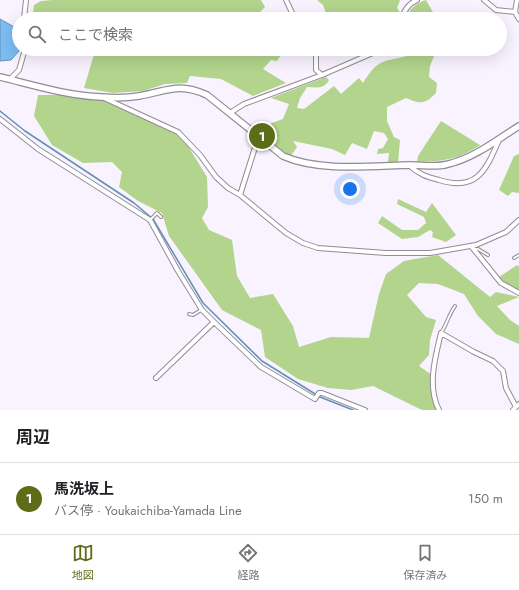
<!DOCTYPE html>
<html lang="ja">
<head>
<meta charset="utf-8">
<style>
	:root { --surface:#fff; --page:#f6f6f6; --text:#202124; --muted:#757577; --line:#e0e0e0; --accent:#5d6c17 }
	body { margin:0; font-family:Jost,"Noto Sans JP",sans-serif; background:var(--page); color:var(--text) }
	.you { position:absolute; left:350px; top:189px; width:14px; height:14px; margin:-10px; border:3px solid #fff; border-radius:50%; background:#1a73e8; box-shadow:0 0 0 6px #1a73e833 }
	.badge { display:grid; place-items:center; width:26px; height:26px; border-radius:50%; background:var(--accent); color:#fff; font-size:13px; font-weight:700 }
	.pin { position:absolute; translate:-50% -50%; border:2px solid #fff; box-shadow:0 1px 4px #0006 }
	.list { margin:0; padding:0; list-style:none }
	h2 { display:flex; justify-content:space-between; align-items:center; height:52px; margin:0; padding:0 16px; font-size:17px }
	h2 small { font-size:13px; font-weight:400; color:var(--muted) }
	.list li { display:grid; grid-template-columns:26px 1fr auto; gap:12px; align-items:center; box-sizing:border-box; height:72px; padding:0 16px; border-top:1px solid var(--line) }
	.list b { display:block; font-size:15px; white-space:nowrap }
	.list p { margin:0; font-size:13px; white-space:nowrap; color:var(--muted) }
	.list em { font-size:13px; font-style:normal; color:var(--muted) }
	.icon { flex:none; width:22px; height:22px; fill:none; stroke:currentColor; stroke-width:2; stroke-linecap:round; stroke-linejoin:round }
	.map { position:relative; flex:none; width:519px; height:410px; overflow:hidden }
	.search { position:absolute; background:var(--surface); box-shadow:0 4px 16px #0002; left:12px; right:12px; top:12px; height:44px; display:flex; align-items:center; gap:10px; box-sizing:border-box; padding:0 14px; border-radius:22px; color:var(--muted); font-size:15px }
	.sheet { height:124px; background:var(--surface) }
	nav { display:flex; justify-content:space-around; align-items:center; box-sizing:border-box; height:56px; border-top:1px solid var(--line); background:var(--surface); font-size:11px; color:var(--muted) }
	nav a { display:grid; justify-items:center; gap:2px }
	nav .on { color:var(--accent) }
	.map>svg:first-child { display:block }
	.forest { fill:#b2d48c }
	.water { fill:#7cbdf2; stroke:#6390b6 }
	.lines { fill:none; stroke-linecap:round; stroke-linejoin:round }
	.stream { stroke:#6390b6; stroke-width:1.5 }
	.lane-casing { stroke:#918c97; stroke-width:4 }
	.street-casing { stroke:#918c97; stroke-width:6 }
	.secondary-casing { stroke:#918c97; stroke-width:8 }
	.lane { stroke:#fff; stroke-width:2 }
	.street { stroke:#fff; stroke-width:4 }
	.secondary { stroke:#fff; stroke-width:5.5 }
</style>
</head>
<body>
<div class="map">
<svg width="519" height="410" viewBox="0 0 519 410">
	<rect width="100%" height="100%" fill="#f8f3ff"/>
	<path class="forest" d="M53 0H261L265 7 258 14 263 19H32L34 5 41 1Z
		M317 0H400L397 8 401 14 398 19H328L323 5Z
		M426 0 434 14 432 19H405C409 9 416 3 426 0Z
		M90 49H273L283 52 277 61 271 60 263 69 286 83 253 96 221 79 190 76 187 83 165 84 143 91 113 93 84 88 95 51Z
		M407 49H437L430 66 429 77 437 83 436 93C424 105 420 104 406 98L387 107V121L394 137 400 140 398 162H388L389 153 377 154 378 149 383 148 388 139 384 133 374 131 367 149 352 143 345 155 332 149 293 141 297 147 290 157 275 146 278 137 265 131 266 125 283 119 289 104 271 98 326 77 329 80C324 90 315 87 307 87L300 98 297 108 304 109 334 86 341 94 359 78 363 83C378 59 382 62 407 56Z
		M38 95H90L116 101 180 133 207 177 208 207 202 218 209 230 232 240 237 276 250 298 273 294 293 326 299 347 331 337 369 338 379 294 386 274 404 261 438 255 490 297 496 292 519 297 497 306 510 320 519 326V344L496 334 478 316 464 294 438 284 419 283 407 295 426 317 436 320 430 340 429 355 419 366 432 375 435 398 440 410H422L373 386 351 390 328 388 298 379 265 357 261 330 222 310 169 236 162 213 138 201 119 187 122 172 112 162 83 163 52 145 34 116Z
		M441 121 480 145C458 160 443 161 417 162L418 156Z
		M519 154V193L512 192 508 196 499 190 514 156Z
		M398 199 426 212 432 203 456 235 446 242 432 237 433 232 430 230 418 237 402 239 378 223 382 216 402 230H418L426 223 424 217 397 204Z
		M517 265 519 267V290L504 283 499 277Z"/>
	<path class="water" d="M0 19 16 28 19 51 11 60 0 61Z"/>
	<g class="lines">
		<path class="stream" d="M0 111 25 131 134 203 153 219 203 303 262 361 320 397 353 410"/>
		<defs>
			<path id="lane" d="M151 219 157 213 161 217
				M475 249H478L488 255
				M514 258 519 255
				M189 314 193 315 201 310
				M441 333C447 324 449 314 455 306"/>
			<path id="street" d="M286 0 295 19
				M484 0 496 10 515 12
				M517 0 515 12 519 19
				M24 19 26 0
				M401 19C405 10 408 4 417 0
				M316 49V70L322 75
				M10 79 19 70 25 49
				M104 98 178 132 200 155 216 177 228 188 240 195 286 233 303 243 318 248 386 253H430L476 245 506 232 519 220
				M230 113 244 104 322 75 382 49
				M0 119 38 149 150 220 178 271 202 310 214 322 261 367 315 399 319 393H322L365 410
				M409 165C418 174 427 177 439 180 477 192 486 170 499 140
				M240 195 258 138
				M471 246 501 283 519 293
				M156 378 214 322
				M439 410C427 386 435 358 441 333L474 352 493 361 503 371 506 388 516 407
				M513 410 519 404"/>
			<path id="secondary" d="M0 77C33 85 68 96 102 97 114 98 127 98 139 96 168 91 178 82 207 95L283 156C319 172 371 166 410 165 424 165 439 168 452 163 477 156 498 139 519 126"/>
		</defs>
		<use href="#lane" class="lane-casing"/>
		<use href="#street" class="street-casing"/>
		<use href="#secondary" class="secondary-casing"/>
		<use href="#lane" class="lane"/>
		<use href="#street" class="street"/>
		<use href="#secondary" class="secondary"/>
	</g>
</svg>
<div class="you"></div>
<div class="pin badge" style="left:262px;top:136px">1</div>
<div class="search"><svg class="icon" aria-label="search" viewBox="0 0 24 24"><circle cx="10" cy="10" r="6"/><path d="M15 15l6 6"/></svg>ここで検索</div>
</div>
<section class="sheet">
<h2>周辺<small></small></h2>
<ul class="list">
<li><span class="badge">1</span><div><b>馬洗坂上</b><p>バス停 · Youkaichiba-Yamada Line</p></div><em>150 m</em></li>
</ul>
</section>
<nav>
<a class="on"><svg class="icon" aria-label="map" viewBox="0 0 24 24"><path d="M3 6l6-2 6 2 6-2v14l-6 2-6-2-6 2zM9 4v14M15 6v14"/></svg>地図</a>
<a><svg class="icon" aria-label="directions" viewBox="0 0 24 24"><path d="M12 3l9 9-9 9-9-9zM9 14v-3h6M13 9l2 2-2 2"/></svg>経路</a>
<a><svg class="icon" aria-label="saved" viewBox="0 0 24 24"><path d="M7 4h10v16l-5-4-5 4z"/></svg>保存済み</a>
</nav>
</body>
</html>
